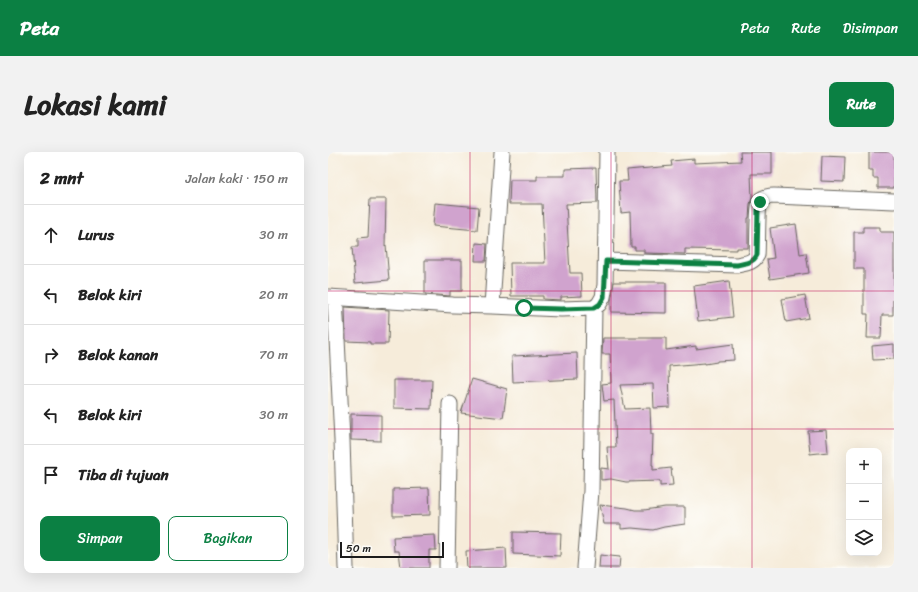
<!DOCTYPE html>
<html lang="id">
<head>
<meta charset="utf-8">
<style>
	:root { --surface:#fff; --page:#f2f2f2; --text:#222; --muted:#767676; --line:#e0e0e0; --accent:#0b8043 }
	body { margin:0; font-family:Sriracha,sans-serif; background:var(--page); color:var(--text) }
	.controls { position:absolute; right:12px; bottom:12px; display:grid; overflow:hidden; border-radius:8px; box-shadow:0 4px 16px #0002 }
	.controls button { width:36px; height:36px; display:grid; place-items:center; padding:0; border:0; border-bottom:1px solid var(--line); background:var(--surface); color:var(--text); font:20px sans-serif }
	.scale { position:absolute; left:12px; bottom:10px; width:104px; box-sizing:border-box; padding-left:4px; border:2px solid #1c1c1c; border-top:0; font-size:11px; line-height:14px; white-space:nowrap; color:#1c1c1c; -webkit-text-stroke:3px #fdfcf7; paint-order:stroke }
	.stop { position:absolute; width:12px; height:12px; margin:-9px; border:3px solid #0b8043; border-radius:50%; background:#fff }
	.stop.end { background:#0b8043; border-color:#fff; box-shadow:0 1px 4px #0008 }
	.list { margin:0; padding:0; list-style:none }
	h2 { display:flex; justify-content:space-between; align-items:center; height:52px; margin:0; padding:0 16px; font-size:17px }
	h2 small { font-size:13px; font-weight:400; color:var(--muted) }
	.list li { display:grid; grid-template-columns:26px 1fr auto; gap:12px; align-items:center; box-sizing:border-box; height:60px; padding:0 16px; border-top:1px solid var(--line) }
	.list b { display:block; font-size:15px; white-space:nowrap }
	.list em { font-size:13px; font-style:normal; color:var(--muted) }
	.actions { display:flex; gap:8px; padding:12px 16px }
	.actions a { flex:1; padding:9px 0; border:1px solid var(--accent); border-radius:8px; text-align:center; font-size:14px; color:var(--accent) }
	.actions .main { background:var(--accent); color:#fff }
	.icon { flex:none; width:22px; height:22px; fill:none; stroke:currentColor; stroke-width:2; stroke-linecap:round; stroke-linejoin:round }
	.map { position:relative; flex:none; width:566px; height:416px; overflow:hidden; border-radius:8px }
	header { display:flex; align-items:center; gap:24px; box-sizing:border-box; height:56px; padding:0 20px; background:var(--accent); color:#fff }
	header strong { font-size:19px }
	nav { display:flex; gap:22px; margin-inline-start:auto; font-size:14px }
	.intro { display:flex; align-items:center; justify-content:space-between; box-sizing:border-box; height:96px; padding:0 24px }
	h1 { margin:0; font-size:28px }
	.button { padding:10px 18px; border-radius:8px; background:var(--accent); color:#fff; font-size:14px; font-weight:700 }
	main { display:flex; gap:24px; padding:0 24px }
	aside { flex:1; background:var(--surface); border-radius:8px; box-shadow:0 4px 16px #0002 }
	.map>svg:first-child { display:block }
	.building { fill:#d0a3ce }
	.lines { fill:none; stroke-linecap:round; stroke-linejoin:round }
	.minor-casing { stroke:#68655e; stroke-width:17 }
	.minor { stroke:#fff; stroke-width:15 }
	.route { stroke:#0b8043; stroke-width:5 }
	.grid { fill:none; stroke:#c2185b; stroke-width:1; stroke-opacity:0.55 }
</style>
</head>
<body>
<header>
<strong>Peta</strong>
<nav><a>Peta</a><a>Rute</a><a>Disimpan</a></nav>
</header>
<div class="intro"><h1>Lokasi kami</h1><a class="button">Rute</a></div>
<main>
<aside>
<h2>2 mnt<small>Jalan kaki · 150 m</small></h2>
<ul class="list">
<li><svg class="icon" aria-label="ahead" viewBox="0 0 24 24"><path d="M12 20V5M6 11l6-6 6 6"/></svg><div><b>Lurus</b></div><em>30 m</em></li>
<li><svg class="icon" aria-label="left" viewBox="0 0 24 24"><path d="M17 20v-9H6M10 6l-5 5 5 5"/></svg><div><b>Belok kiri</b></div><em>20 m</em></li>
<li><svg class="icon" aria-label="right" viewBox="0 0 24 24"><path d="M7 20v-9h11M14 6l5 5-5 5"/></svg><div><b>Belok kanan</b></div><em>70 m</em></li>
<li><svg class="icon" aria-label="left" viewBox="0 0 24 24"><path d="M17 20v-9H6M10 6l-5 5 5 5"/></svg><div><b>Belok kiri</b></div><em>30 m</em></li>
<li><svg class="icon" aria-label="arrive" viewBox="0 0 24 24"><path d="M6 21V4h12l-3 4 3 4H6"/></svg><div><b>Tiba di tujuan</b></div></li>
</ul>
<div class="actions"><a class="main">Simpan</a><a>Bagikan</a></div>
</aside>
<div class="map">
<svg width="566" height="416" viewBox="0 0 566 416">
	<rect width="100%" height="100%" fill="#fdfcf7"/>
	<filter id="ink" filterUnits="userSpaceOnUse"><feTurbulence type="fractalNoise" baseFrequency=".025" numOctaves="2"/><feDisplacementMap in="SourceGraphic" scale="8" xChannelSelector="R" yChannelSelector="G"/><feConvolveMatrix kernelMatrix="1 2 1 2 8 2 1 2 1" color-interpolation-filters="sRGB"/></filter>
	<filter id="wash" filterUnits="userSpaceOnUse"><feTurbulence type="fractalNoise" baseFrequency=".012" numOctaves="4" result="noise"/><feDisplacementMap in="SourceGraphic" scale="16" xChannelSelector="R" yChannelSelector="G"/><feGaussianBlur stdDeviation="0.9" result="paint"/><feColorMatrix in="noise" values="0 0 0 0 0 0 0 0 0 0 0 0 0 0 0 0 0 1.4 0 .05"/><feComposite in="paint" operator="in"/></filter>
	<g filter="url(#wash)">
		<rect width="100%" height="100%" fill="#f6ecda"/>
		<g id="blocks">
			<path class="building" d="M412 0H444V22H423L424 46 422 52 421 66H420V96H409V98L357 97V102L316 101V98H307V95H303L302 60 293 61 291 29H300L299 18 344 14 343 9 366 7V11L413 9Z
				M541 0H566V36H550V26H545V18H541Z
				M494 4 517 5 516 30 493 29Z
				M268 16 269 51 238 52 242 121H253L254 144 233 145V148L215 147V144H183L182 111H217L214 52H181L182 28H209V24H237V17Z
				M42 47H58L57 94 58 93 61 128 27 131 24 95H30V86L40 85Z
				M107 51 151 55 149 78 105 74Z
				M468 72 472 102 478 101 481 121 442 127 439 107 446 106 442 76Z
				M535 75H552V80H566V148H565V163H554L553 186H539L540 162H536V117H526V80H535Z
				M148 91 159 92 158 109H147Z
				M97 108H134V139H122V144L97 142Z
				M401 129 405 165 370 169 366 134Z
				M286 130H338V161L283 160V149Z
				M477 143 481 166 458 170 454 147Z
				M17 155 61 158 60 192H42V190L18 189Z
				M275 186H338V198L368 194V197L405 192 406 208 389 209V210L377 212V211L341 214 342 255 326 256 325 232 292 233 297 257 322 256 323 282H325L324 313H325V318L343 316 345 333 332 334V329L298 330 283 327 273 328V316L281 317 279 295H288L286 248 276 249 274 232 283 231 282 202H274Z
				M566 192V207L545 208 544 194Z
				M249 201 250 227 185 230 184 204Z
				M144 227 179 237 175 266 133 261Z
				M66 228H104L103 257 66 256Z
				M23 262 53 263V289L23 288Z
				M498 278 500 300 482 302 480 279Z
				M101 336 102 363 65 364V337Z
				M272 353 299 356 307 358H316L337 355H357V372L336 375 325 378 304 376 293 377V372H276Z
				M185 380 233 381 232 404 185 402Z
				M107 383 108 398H101V416H73L71 399H66L65 385Z
				M178 396 179 416H139L138 399Z
				M272 403 292 405 291 416H271Z"/>
		</g>
	</g>
	<g filter="url(#ink)">
		<use href="#blocks" fill-opacity="0" stroke="#68655e" stroke-width="1"/>
		<g class="lines">
			<defs>
				<path id="minor" d="M278 109 409 113C418 111 425 111 429 103 430 94 429 55 432 49 435 45 442 44 446 44L566 49
					M0 145 125 153 164 154 233 157 266 156 271 152 275 145 277 133 279 0
					M7 146 14 288 18 416
					M164 154 174 0
					M119 416 122 252
					M257 416 263 339 266 156"/>
			</defs>
			<use href="#minor" class="minor-casing"/>
			<use href="#minor" class="minor"/>
		</g>
	</g>
	<g class="lines" filter="url(#ink)">
		<path class="route" d="M196 156 233 157 266 156 272 152 276 145 278 109 409 113C418 111 425 111 429 103L430 58 432 50"/>
	</g>
	<path class="grid" d="M142 0V416M283 0V416M424 0V416M0 139H566M0 277H566"/>
</svg>
<div class="controls">
<button>+</button>
<button>−</button>
<button><svg class="icon" aria-label="layers" viewBox="0 0 24 24"><path d="M12 4l9 5-9 5-9-5zM3 14l9 5 9-5"/></svg></button>
</div>
<div class="scale">50 m</div>
<div class="stop" style="left:196px;top:156px"></div>
<div class="stop end" style="left:432px;top:50px"></div>
</div>
</main>
</body>
</html>
